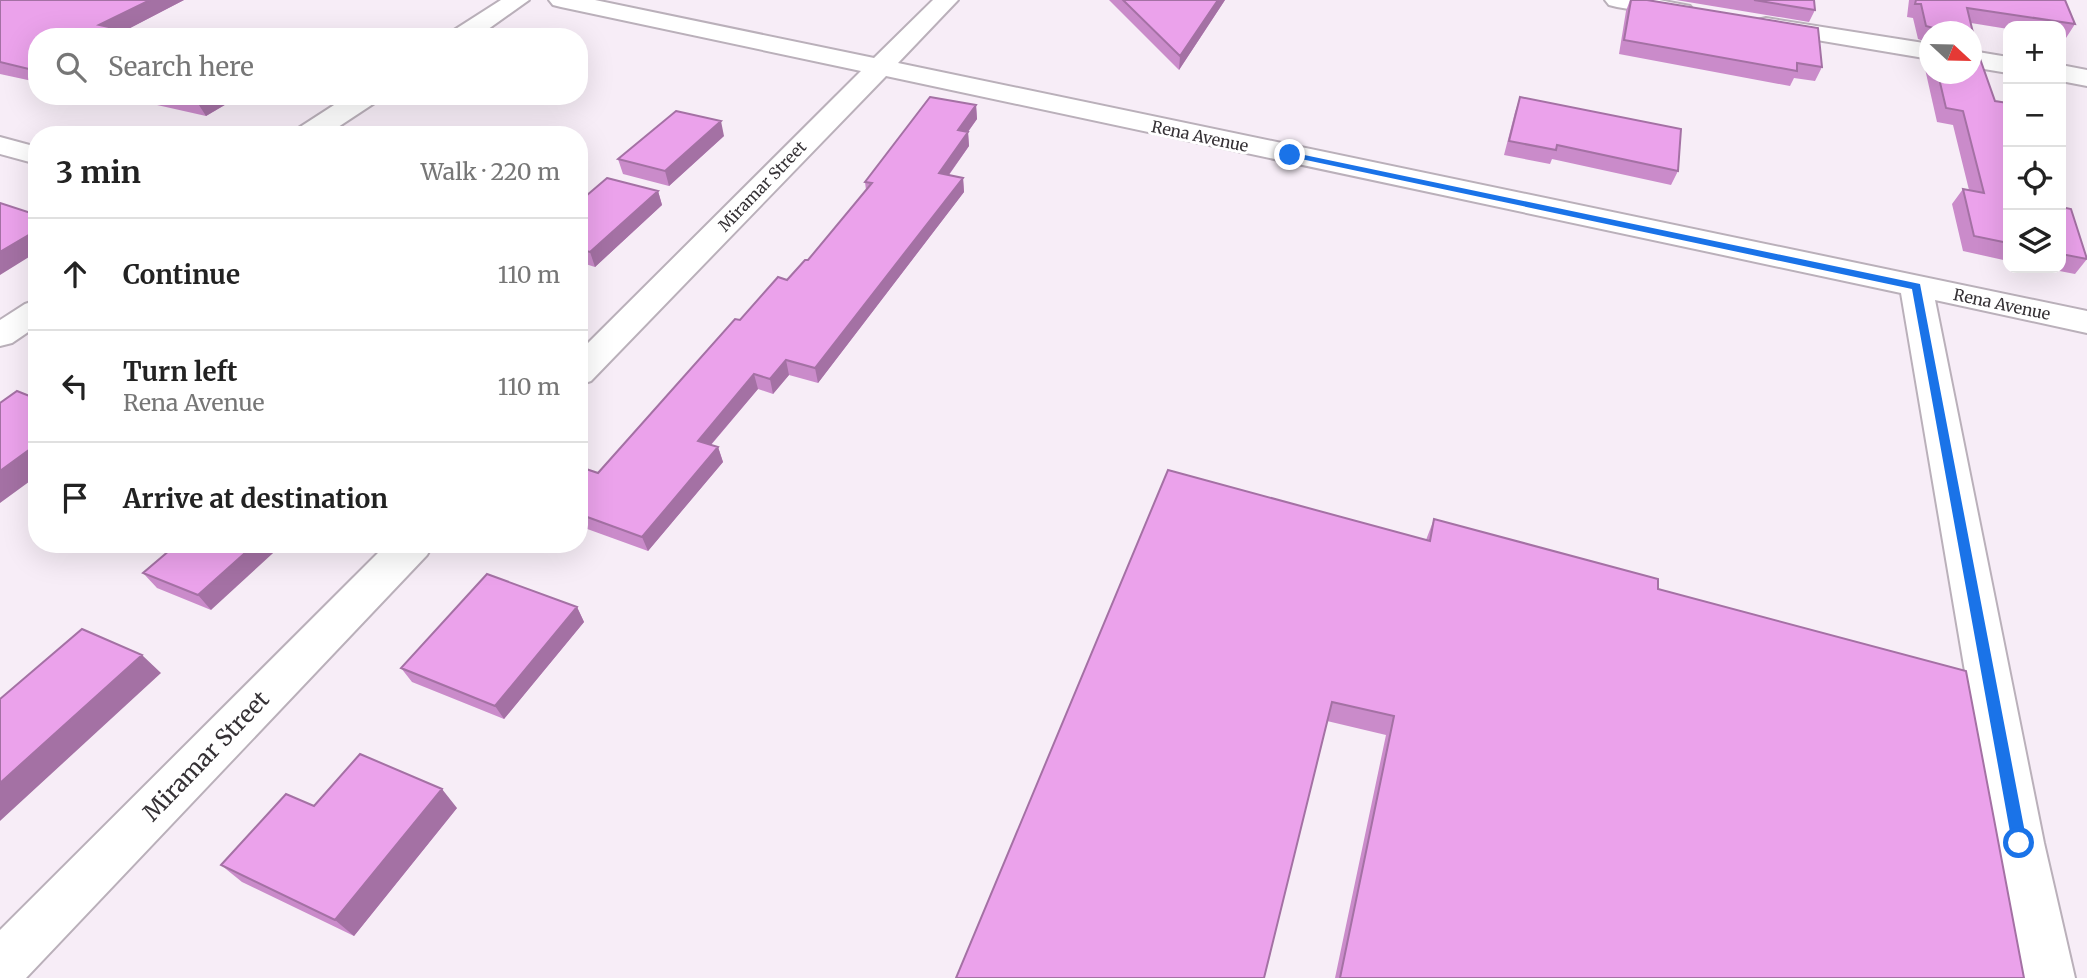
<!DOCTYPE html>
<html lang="en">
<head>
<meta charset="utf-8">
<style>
	:root { --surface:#fff; --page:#f2f2f2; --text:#222; --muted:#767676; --line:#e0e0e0 }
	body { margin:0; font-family:Merriweather,serif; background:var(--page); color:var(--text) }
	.controls { position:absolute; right:21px; top:21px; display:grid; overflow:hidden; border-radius:14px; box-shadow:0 7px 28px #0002 }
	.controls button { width:63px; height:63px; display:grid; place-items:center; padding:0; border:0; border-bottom:2px solid var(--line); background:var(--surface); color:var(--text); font:35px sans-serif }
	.compass { position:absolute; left:1919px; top:21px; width:63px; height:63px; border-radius:50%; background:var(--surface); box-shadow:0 7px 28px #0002; rotate:112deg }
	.stop { position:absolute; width:21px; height:21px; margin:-16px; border:5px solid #1a73e8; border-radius:50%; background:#fff }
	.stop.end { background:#1a73e8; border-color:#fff; box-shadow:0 2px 7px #0008 }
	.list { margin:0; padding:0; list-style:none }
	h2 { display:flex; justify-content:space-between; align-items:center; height:91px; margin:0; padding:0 28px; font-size:30px }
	h2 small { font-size:23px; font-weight:400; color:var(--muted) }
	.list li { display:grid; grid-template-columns:46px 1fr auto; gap:21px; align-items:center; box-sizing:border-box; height:112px; padding:0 28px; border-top:2px solid var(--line) }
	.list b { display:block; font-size:26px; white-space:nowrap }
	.list p { margin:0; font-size:23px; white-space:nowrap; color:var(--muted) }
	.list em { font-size:23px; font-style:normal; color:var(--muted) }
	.icon { flex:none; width:38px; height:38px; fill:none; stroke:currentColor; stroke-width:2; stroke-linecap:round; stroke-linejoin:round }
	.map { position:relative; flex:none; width:2087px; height:978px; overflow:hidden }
	.search { position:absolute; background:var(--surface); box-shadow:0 7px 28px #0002; left:28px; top:28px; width:560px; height:77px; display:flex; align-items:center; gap:18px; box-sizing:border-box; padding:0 24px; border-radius:28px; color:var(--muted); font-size:26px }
	.panel { position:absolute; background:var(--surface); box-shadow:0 7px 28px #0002; left:28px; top:126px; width:560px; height:427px; border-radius:28px }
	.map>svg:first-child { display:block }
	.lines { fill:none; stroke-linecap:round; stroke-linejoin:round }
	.minor-casing { stroke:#bab0ba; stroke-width:4 }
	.minor { fill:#fff; fill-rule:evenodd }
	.wall { fill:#ca8bca }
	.shaded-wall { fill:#a471a4 }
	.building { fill:#eba2eb; stroke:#a471a4; stroke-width:2 }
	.route { fill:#1a73e8 }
	.labels { text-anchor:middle; stroke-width:6; stroke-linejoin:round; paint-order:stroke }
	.far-street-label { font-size:16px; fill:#353135; stroke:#fff }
	.near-street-label { font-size:23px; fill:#353135; stroke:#fff }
</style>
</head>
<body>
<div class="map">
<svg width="2087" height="978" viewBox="0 0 2087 978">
	<rect width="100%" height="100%" fill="#f7edf7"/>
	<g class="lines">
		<defs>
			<path id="minor" d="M501 0H529L477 37H448L451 32Z
				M549 0H595L874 58 933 0H958L898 63 2087 311V333L1935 300 2044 843 2075 978H2021L1994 843 1901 293 886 76 591 381 579 385V352L861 71 561 7 553 5Z
				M1605 0H1659L1690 6 1694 11 1690 16 1682 18 1617 7 1609 5Z
				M1766 18 1930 44V59L1757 30 1754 25 1757 20Z
				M1972 51 2008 57V73L1972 67Z
				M2061 65 2087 70V86L2061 81Z
				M348 96H380L376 102 326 135H293L297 129Z
				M0 137 37 147V164L0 154Z
				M37 300V326L12 343 0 346V320L25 304Z
				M387 544H433L427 555 26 978H0V930Z"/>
		</defs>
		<use href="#minor" class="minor-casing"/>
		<use href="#minor" class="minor"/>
	</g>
	<path class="wall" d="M0 0H184L124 31 37 37V82L0 74Z
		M1109 0H1225L1179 70Z
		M1630 0H1647L1822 67 1815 81 1794 78 1790 86 1619 54 1626 11Z
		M1676 0H1814L1815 10 1809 22Z
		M1909 0H2065L2075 24 2066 38 2061 37V26H2008V29L1971 23 1978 53 1995 101 2008 103V261L1963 251 1952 204 1963 189 1969 190 1953 125 1937 122 1923 60 1929 49V74H1971V32H1929V43L1918 39 1913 18 1907 17Z
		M117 96H240L206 116Z
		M1520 97 1678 171 1671 185 1552 159 1550 164 1504 155 1515 112Z
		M976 105 977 119 968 132 969 146 949 175 963 178 964 192 818 383 789 375 773 394 758 389 711 445 718 447 723 462 648 551 579 526V476L598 473 740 320 787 280 808 260 866 190 865 182Z
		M724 136 669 186 623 174 618 159Z
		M658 191 662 205 595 267 579 262V202Z
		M2061 207 2087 258V259L2075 274 2044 268H2061Z
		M1434 519 1658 589 2024 978H1335L1386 735 1327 721 956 978 1426 540Z
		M177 544 211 610 157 588 143 573Z
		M577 607 584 622 504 719 412 682 401 668Z
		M314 806 457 808 354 936 242 882 221 865Z"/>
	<path class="shaded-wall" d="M150 0H184L113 37 99 25Z
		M1218 0H1225L1179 70 1180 56Z
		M207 96H240L206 116 197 102Z
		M976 105 977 119 959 144 958 130Z
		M721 121 724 136 669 186 665 171Z
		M968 132 969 146 940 187 939 173Z
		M963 178 964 192 818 383 815 368Z
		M658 191 662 205 595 267 590 252Z
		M37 230V252L0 275V252Z
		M786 360 789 375 773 394 770 379Z
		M754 374 758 389 702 455 698 441Z
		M37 444V476L0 503V471Z
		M718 447 723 462 648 551 642 537Z
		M255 544H283L211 610 198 595Z
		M577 607 584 622 504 719 495 706Z
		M142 655 161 673 0 821V783Z
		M442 789 457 808 354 936 335 920Z"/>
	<path class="building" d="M0 0H150L99 25 154 37H37V71L0 62Z
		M1123 0H1218L1180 56Z
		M1631 0H1647L1818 28 1822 67 1797 63V71L1624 40Z
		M1754 0H1814L1815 10Z
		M1916 0H2065L2075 24 1967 8 1978 53 1995 101 2008 103V243L1974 236 1963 189 1984 193 1963 111 1946 108 1938 74H1971V32H1941V30L1926 26 1921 4H1915Z
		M171 96H207L197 102Z
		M930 97 976 105 958 130 968 132 939 173 963 178 815 368 786 360 770 379 754 374 698 441 718 447 642 537 579 514V476L586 469 598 473 735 319 740 320 778 277 787 280 805 260H808L872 183 865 182Z
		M1520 97 1681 129 1678 171 1557 145 1556 150 1509 141Z
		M676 111 721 121 665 171 618 159Z
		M396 127 425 135H384Z
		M607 178 658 191 590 252 579 249V202Z
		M0 203 37 215V230L0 252Z
		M2061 207 2071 209 2087 259 2061 254Z
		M17 391 37 399V444L0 471V403Z
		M1168 470 1430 541 1434 519 1658 579V589L1966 671 2024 978H1340L1394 716 1332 702 1264 978H956Z
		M177 544H255L198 595 143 573Z
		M487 574 577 607 495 706 401 668Z
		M82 629 142 655 0 783V699Z
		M360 754 442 789 335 920 221 865 286 794 314 806Z"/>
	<path class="route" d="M1290 152 1920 284 2027 843 2024 848 2019 850 2012 843 1912 289 1287 156Z"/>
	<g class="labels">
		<g class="far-street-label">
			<text transform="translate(1200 136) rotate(12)" y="6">Rena Avenue</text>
			<text transform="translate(762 186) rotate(-46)" y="6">Miramar Street</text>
			<text transform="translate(2002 304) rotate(12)" y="6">Rena Avenue</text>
		</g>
		<g class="near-street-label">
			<text transform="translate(206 756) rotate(-46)" y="8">Miramar Street</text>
		</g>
	</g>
</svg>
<div class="controls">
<button>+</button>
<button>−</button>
<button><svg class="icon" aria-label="locate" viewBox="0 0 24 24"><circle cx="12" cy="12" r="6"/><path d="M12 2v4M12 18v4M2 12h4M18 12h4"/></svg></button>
<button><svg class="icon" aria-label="layers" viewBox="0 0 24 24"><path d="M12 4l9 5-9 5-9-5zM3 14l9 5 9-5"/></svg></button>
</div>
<svg class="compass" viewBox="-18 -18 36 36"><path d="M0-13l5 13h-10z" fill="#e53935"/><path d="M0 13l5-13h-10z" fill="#767676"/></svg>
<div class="stop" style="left:2019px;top:843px"></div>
<div class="stop end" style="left:1290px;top:155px"></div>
<div class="search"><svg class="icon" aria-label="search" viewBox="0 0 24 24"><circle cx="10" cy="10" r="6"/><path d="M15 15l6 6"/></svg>Search here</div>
<section class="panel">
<h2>3 min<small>Walk · 220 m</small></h2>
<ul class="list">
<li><svg class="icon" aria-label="ahead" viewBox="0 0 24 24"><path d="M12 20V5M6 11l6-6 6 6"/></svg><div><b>Continue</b></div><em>110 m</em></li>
<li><svg class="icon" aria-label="left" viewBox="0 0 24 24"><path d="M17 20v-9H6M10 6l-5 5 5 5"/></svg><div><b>Turn left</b><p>Rena Avenue</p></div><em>110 m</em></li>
<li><svg class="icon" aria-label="arrive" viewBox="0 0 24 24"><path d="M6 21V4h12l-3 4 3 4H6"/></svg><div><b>Arrive at destination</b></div></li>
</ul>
</section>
</div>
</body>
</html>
